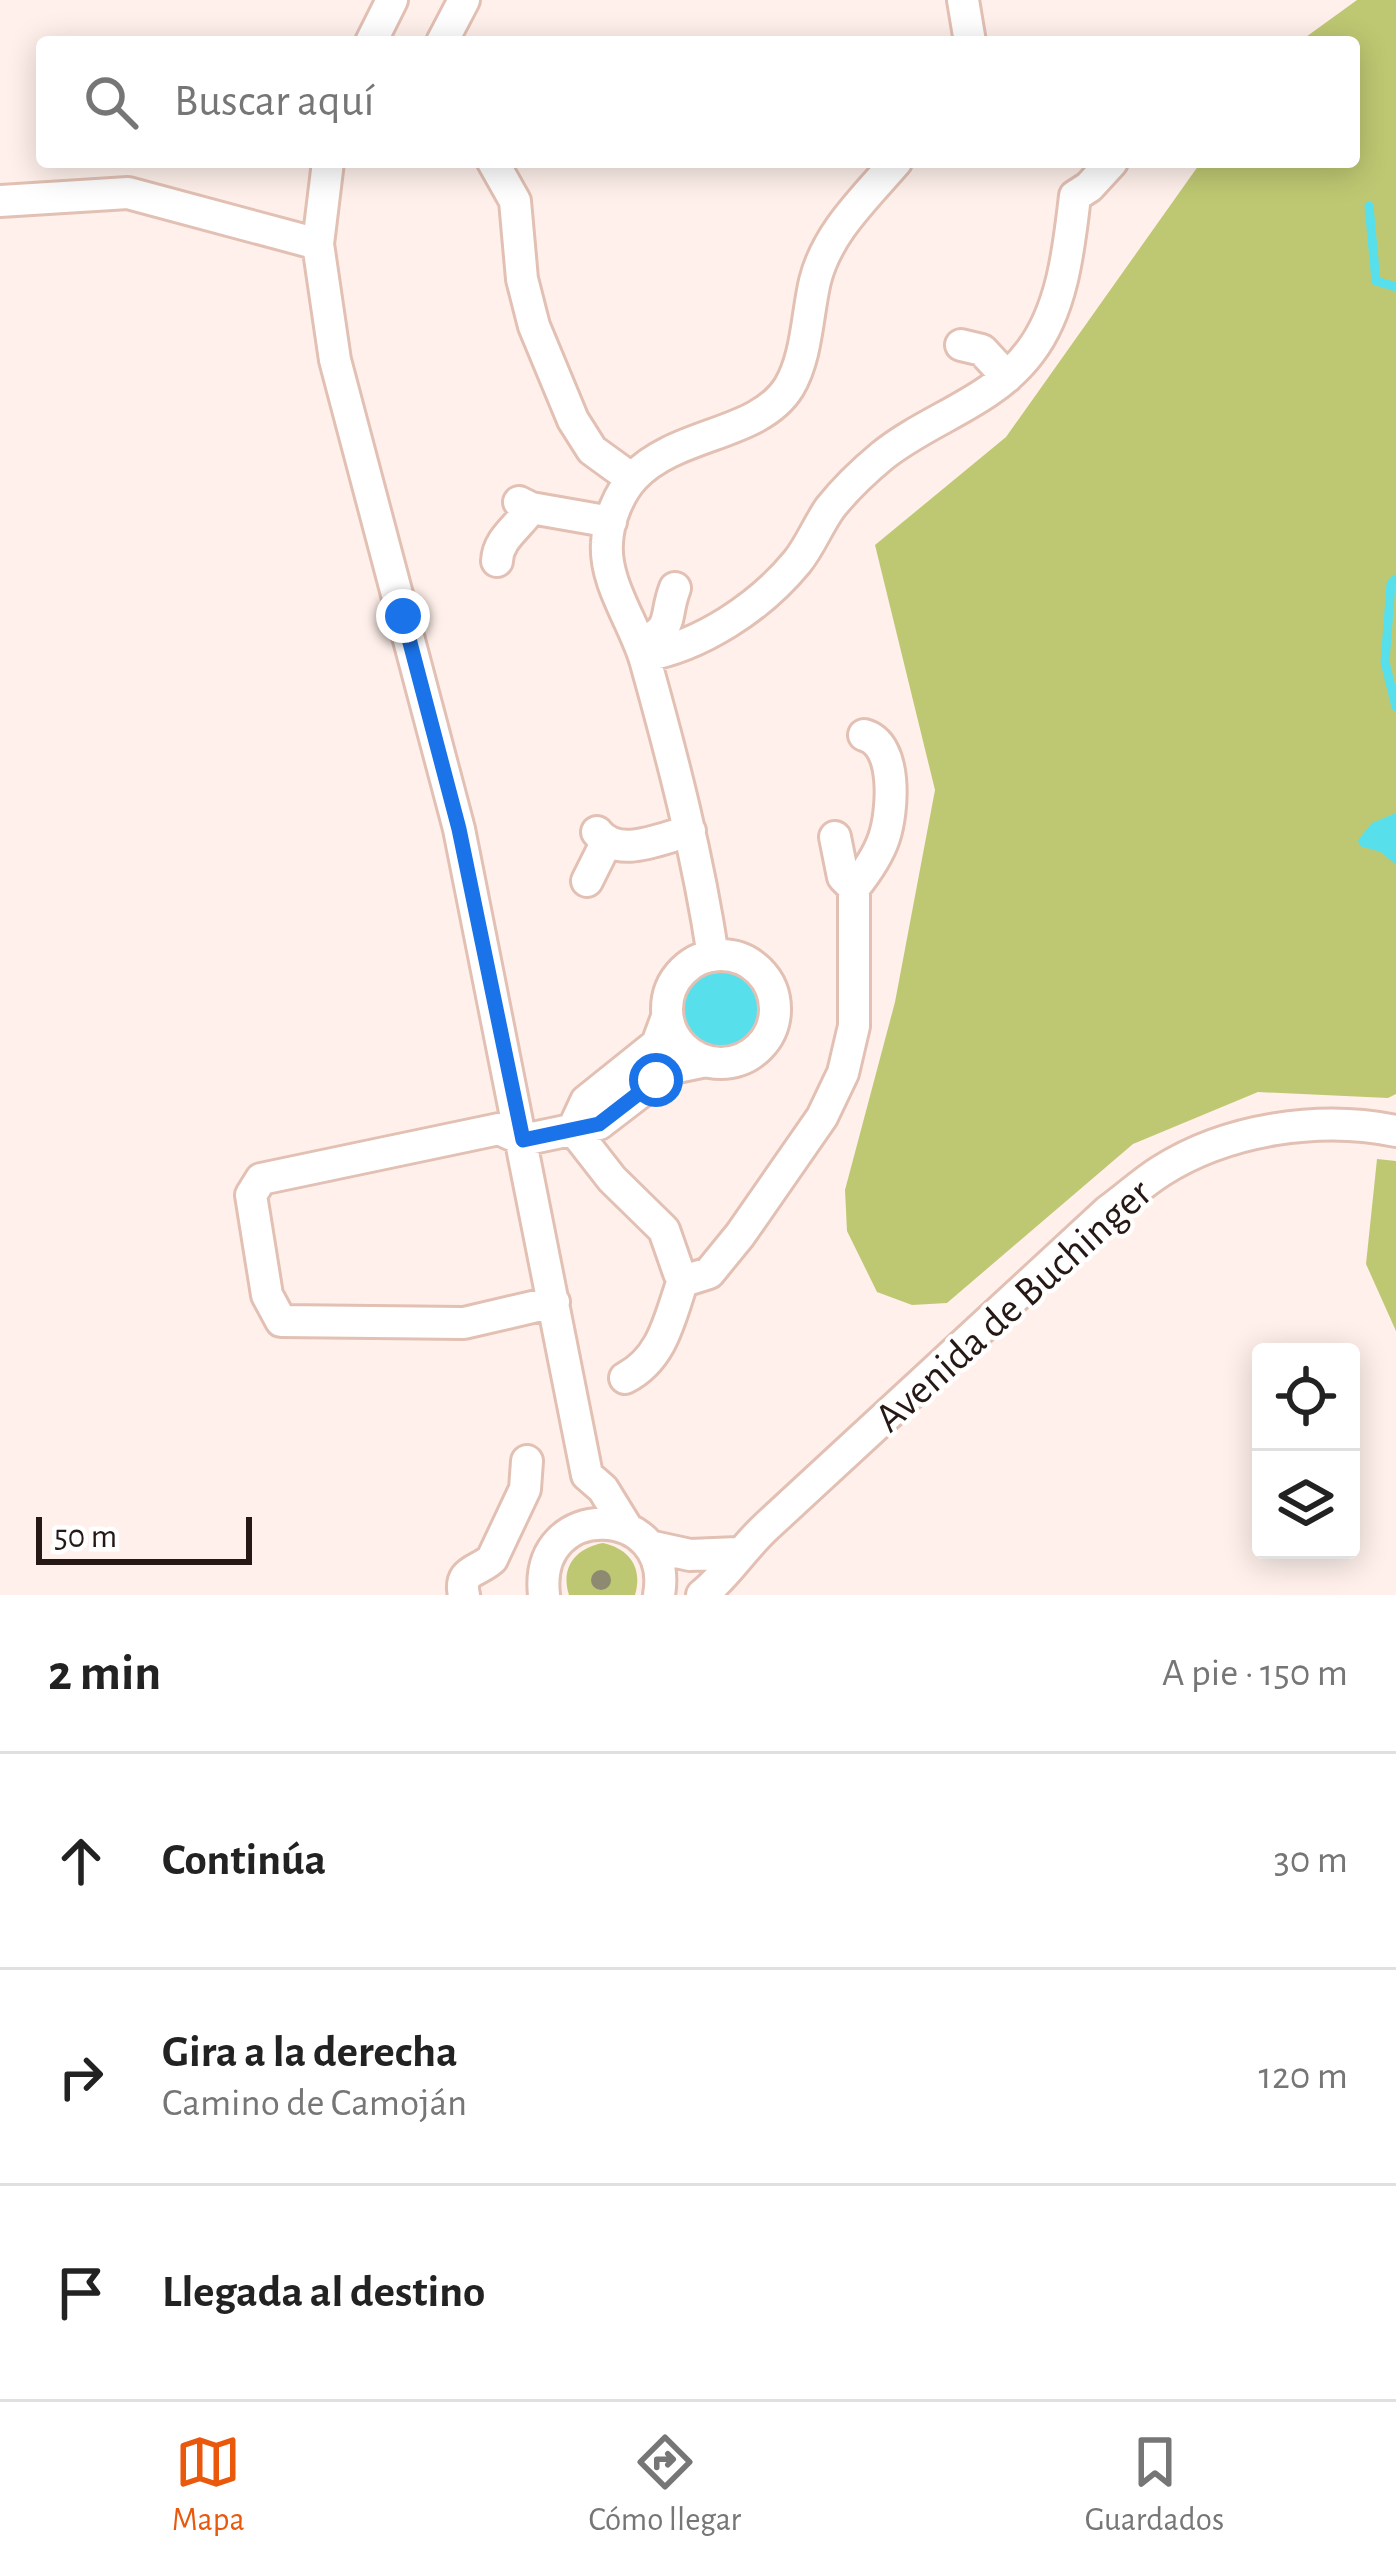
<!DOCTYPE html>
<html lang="es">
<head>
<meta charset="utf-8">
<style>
	:root { --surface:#fff; --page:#f2f2f2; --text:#222; --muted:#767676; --line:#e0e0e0; --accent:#ea580c }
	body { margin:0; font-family:"Alegreya Sans",sans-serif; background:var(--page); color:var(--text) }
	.controls { position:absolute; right:36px; bottom:36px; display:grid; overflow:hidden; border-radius:12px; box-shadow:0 6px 30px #0003 }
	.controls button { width:108px; height:108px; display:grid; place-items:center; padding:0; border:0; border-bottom:3px solid var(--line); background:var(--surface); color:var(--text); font:60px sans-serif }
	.scale { position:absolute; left:36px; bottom:30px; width:216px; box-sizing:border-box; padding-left:12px; border:6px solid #261915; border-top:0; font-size:33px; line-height:42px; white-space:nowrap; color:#261915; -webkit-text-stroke:9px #fff; paint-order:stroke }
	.stop { position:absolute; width:36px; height:36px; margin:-27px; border:9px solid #1a73e8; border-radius:50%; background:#fff }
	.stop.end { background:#1a73e8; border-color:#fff; box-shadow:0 3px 12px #0008 }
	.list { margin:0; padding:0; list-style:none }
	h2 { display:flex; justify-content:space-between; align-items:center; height:156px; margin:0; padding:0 48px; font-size:51px }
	h2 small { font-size:39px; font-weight:400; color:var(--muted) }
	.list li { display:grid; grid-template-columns:78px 1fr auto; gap:36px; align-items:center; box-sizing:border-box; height:216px; padding:0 48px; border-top:3px solid var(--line) }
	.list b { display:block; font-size:45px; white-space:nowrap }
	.list p { margin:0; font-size:39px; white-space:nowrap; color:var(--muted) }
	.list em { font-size:39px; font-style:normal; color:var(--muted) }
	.icon { flex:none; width:66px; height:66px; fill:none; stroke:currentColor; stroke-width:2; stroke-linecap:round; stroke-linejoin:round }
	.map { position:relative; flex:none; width:1396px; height:1595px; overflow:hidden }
	.search { position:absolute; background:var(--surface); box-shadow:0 6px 30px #0003; left:36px; right:36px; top:36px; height:132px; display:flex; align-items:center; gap:30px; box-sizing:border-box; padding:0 42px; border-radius:12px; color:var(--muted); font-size:45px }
	.sheet { height:804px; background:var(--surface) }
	nav { display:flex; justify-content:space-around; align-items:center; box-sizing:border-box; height:168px; border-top:3px solid var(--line); background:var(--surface); font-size:33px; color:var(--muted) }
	nav a { display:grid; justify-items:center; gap:6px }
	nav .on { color:var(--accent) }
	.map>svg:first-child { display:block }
	.green { fill:#bec872 }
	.water { fill:#57e0ec }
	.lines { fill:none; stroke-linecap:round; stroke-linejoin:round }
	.stream { stroke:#57e0ec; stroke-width:9 }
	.minor-casing { stroke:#e2c0b3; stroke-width:36 }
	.minor { stroke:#fff; stroke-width:30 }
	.tree { fill:#8e8971 }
	.route { stroke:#1a73e8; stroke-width:15 }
	.labels { text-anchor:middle; stroke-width:9; stroke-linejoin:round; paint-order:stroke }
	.street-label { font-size:42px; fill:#261915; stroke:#fff }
</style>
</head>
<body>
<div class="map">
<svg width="1396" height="1595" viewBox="0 0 1396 1595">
	<rect width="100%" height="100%" fill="#fff0eb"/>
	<path class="green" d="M1357 0H1396V1094L1388 1098 1258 1092 1133 1144 947 1303 912 1305 877 1292 847 1231 845 1190 895 1002 935 790 875 545 1006 437 1201 162H1354V42H1299Z
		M1377 1159 1396 1161V1331L1366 1264Z
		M603 1543C630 1549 643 1568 635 1595H569C560 1567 576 1548 603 1543Z"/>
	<path class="water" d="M1396 813V865L1381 852 1360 846 1358 840 1372 823Z
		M681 1011a39 39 0 1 1 78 0a39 39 0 1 1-78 0Z"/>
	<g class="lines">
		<path class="stream" d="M1369 206 1376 281 1396 287
			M1396 579 1391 584 1385 662 1396 707"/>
		<defs>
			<path id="minor" d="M963 0 970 42
				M371 42 392 0
				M442 42 464 0
				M328 162 318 244 335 360 459 829 587 1475 603 1489 627 1528
				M493 162 515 201 522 279 534 326 573 420 592 450 632 479
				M0 201 128 193 318 244
				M961 345 982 350 1007 377
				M519 502 531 508 611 522
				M497 561C498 538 519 527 531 508
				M639 643C676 629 663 619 675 588
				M644 656C701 646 760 607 797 562 810 546 818 525 830 508 845 489 864 471 882 456 929 418 992 403 1030 352 1063 309 1069 247 1075 196L1089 187 1112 162
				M597 832C618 860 661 838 690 831
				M835 837 843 877 854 888C866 873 878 856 884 838 893 811 898 744 864 735
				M587 881 606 843
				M667 1009a54 54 0 1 1 108 0a54 54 0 1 1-108 0Z
				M713 956C698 856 673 760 646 663 636 625 604 584 607 543 608 520 619 493 634 477 676 432 759 436 789 387 807 357 807 315 815 281 827 233 864 199 896 162
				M573 1129 612 1179 664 1230 679 1273 690 1279 709 1273 740 1235 822 1117 843 1073 854 1026V888
				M573 1129 586 1101 657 1044 667 1017
				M554 1302 464 1323 281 1321 267 1295 251 1195 261 1179 499 1129 523 1140 599 1124 672 1068 706 1061
				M625 1378C664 1358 670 1316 684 1277
				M649 1546 690 1555 738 1553
				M464 1595C458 1570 478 1572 492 1559L525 1489 527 1461
				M544 1595C533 1497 675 1503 659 1595
				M702 1595C728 1574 742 1549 767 1526L1108 1211C1126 1198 1142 1183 1161 1171 1227 1129 1320 1115 1396 1131"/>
		</defs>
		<use href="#minor" class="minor-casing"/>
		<use href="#minor" class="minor"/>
	</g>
	<circle class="tree" cx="601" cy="1580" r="10"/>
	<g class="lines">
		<path class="route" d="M403 616 459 829 523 1140 599 1124 656 1080"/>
	</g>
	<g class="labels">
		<g class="street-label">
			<text transform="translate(1012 1304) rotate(-42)" y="15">Avenida de Buchinger</text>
		</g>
	</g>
</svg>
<div class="controls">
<button><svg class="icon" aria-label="locate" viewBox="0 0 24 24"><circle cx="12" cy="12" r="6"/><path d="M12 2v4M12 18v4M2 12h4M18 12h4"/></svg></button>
<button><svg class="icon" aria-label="layers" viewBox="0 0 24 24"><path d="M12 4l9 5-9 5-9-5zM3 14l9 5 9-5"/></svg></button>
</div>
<div class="scale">50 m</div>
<div class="stop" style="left:656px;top:1080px"></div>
<div class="stop end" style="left:403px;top:616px"></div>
<div class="search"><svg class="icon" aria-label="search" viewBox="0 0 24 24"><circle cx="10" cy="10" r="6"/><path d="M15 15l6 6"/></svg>Buscar aquí</div>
</div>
<section class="sheet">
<h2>2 min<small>A pie · 150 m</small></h2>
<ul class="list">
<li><svg class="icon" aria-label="ahead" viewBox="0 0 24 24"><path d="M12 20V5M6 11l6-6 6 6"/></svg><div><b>Continúa</b></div><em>30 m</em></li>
<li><svg class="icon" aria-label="right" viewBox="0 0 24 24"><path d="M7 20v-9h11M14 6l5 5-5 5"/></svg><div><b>Gira a la derecha</b><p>Camino de Camoján</p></div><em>120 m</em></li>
<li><svg class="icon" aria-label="arrive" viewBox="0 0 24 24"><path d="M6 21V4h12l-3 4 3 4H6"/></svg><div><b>Llegada al destino</b></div></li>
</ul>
</section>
<nav>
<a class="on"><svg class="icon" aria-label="map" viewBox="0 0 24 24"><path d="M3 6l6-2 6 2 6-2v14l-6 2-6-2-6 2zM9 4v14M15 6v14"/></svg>Mapa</a>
<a><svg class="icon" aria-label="directions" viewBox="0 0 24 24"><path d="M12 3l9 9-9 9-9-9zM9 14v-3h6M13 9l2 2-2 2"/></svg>Cómo llegar</a>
<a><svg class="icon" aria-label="saved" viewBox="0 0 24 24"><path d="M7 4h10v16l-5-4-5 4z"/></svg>Guardados</a>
</nav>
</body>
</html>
